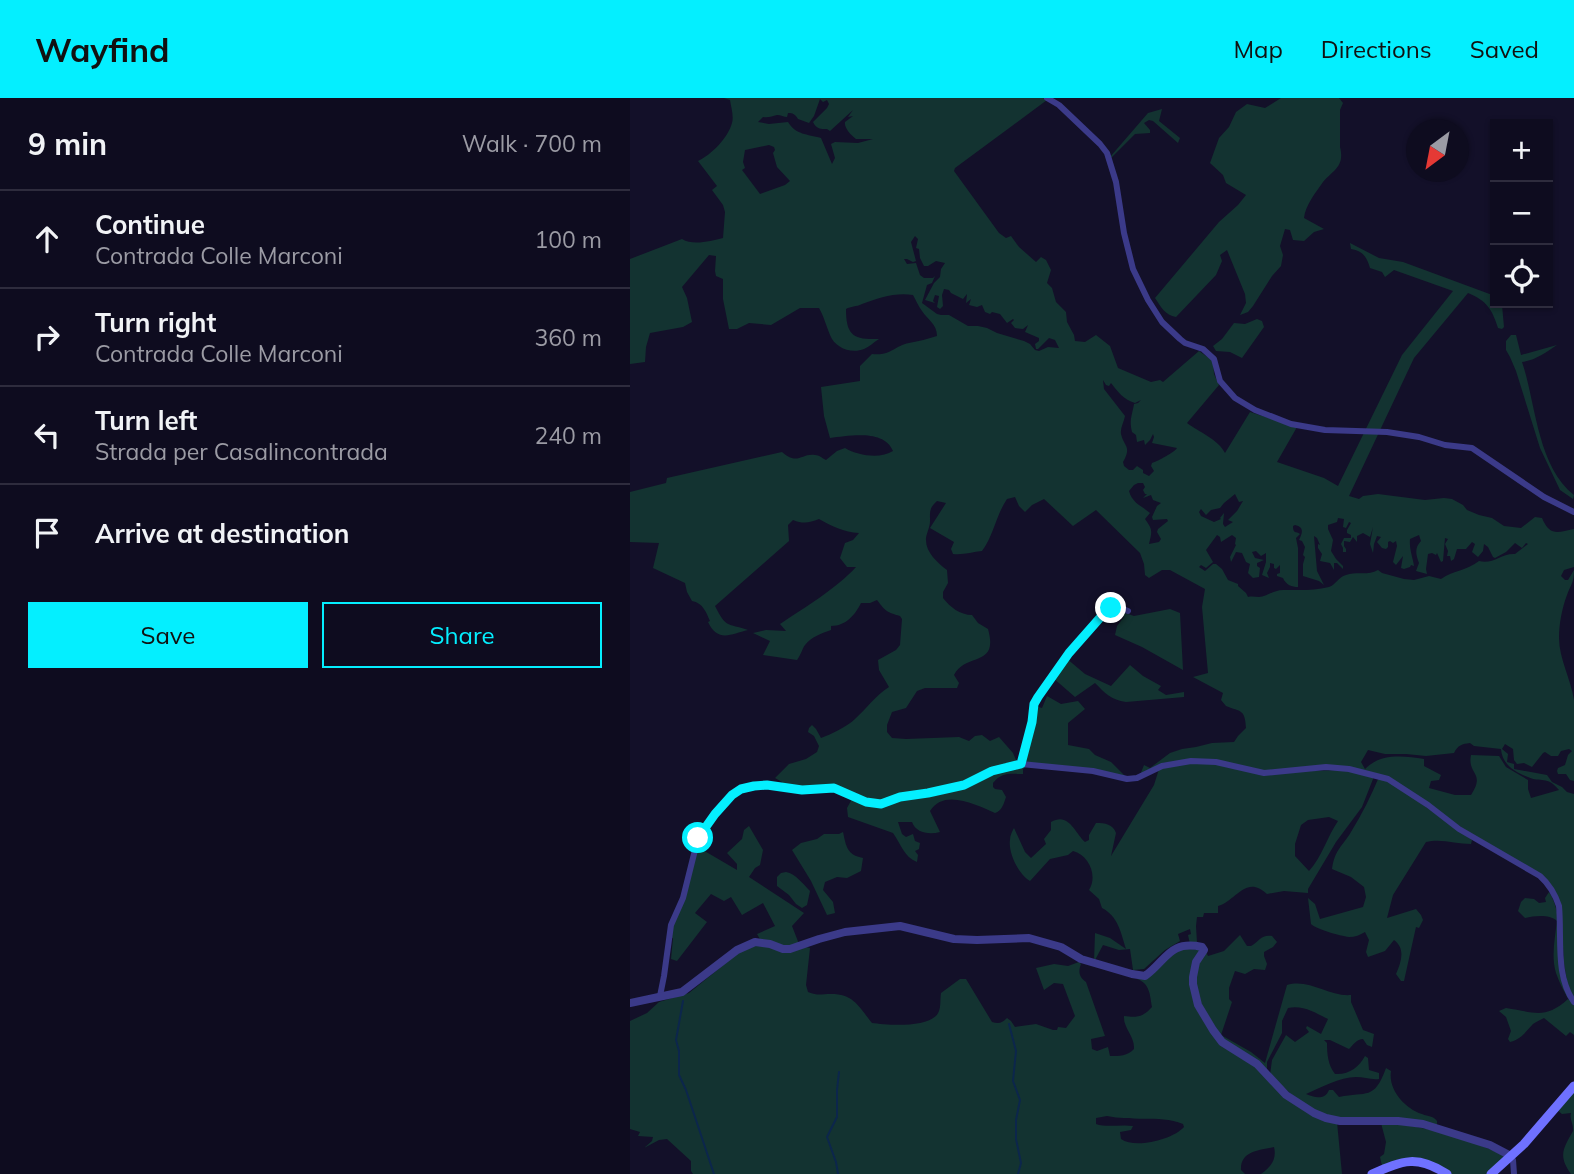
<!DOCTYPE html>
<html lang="en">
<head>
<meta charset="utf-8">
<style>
	:root { --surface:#0e0c1f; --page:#171528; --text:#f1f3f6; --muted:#9b9ba4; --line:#2e2c3d; --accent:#04efff }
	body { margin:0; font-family:Mulish,sans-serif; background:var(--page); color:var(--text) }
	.controls { position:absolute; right:21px; top:21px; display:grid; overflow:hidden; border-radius:0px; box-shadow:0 2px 5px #0004 }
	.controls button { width:63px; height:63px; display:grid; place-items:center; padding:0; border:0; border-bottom:2px solid var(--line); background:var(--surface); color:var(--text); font:35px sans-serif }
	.compass { position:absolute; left:776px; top:21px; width:63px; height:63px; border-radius:50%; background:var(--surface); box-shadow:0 2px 5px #0004; rotate:212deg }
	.stop { position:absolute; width:21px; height:21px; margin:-16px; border:5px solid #04efff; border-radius:50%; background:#fff }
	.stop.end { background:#04efff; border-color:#fff; box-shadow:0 2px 7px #0008 }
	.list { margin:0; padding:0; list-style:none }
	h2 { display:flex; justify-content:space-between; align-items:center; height:91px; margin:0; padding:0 28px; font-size:30px }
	h2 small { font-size:23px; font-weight:400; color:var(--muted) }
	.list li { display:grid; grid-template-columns:46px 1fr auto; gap:21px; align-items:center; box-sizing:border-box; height:98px; padding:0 28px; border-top:2px solid var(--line) }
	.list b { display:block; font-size:26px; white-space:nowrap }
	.list p { margin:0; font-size:23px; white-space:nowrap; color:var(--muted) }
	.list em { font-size:23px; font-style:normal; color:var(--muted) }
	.actions { display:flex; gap:14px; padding:21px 28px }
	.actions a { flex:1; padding:16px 0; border:2px solid var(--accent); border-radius:0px; text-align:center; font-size:24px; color:var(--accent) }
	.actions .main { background:var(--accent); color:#111 }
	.icon { flex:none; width:38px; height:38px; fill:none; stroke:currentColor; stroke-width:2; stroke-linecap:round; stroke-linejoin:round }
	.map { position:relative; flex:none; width:944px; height:1076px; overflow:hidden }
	header { display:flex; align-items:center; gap:42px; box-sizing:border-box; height:98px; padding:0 35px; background:var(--accent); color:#111 }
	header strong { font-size:33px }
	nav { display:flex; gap:38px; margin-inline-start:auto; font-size:24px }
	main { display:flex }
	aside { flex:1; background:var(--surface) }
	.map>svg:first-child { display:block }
	.green { fill:#133331; fill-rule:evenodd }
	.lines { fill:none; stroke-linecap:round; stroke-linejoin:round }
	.stream { stroke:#0c264c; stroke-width:2 }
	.minor { stroke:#3b3a89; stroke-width:6 }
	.tertiary { stroke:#3b3a89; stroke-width:8 }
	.secondary { stroke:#6f71ff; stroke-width:9 }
	.route { stroke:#04efff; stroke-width:9 }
</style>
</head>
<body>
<header>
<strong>Wayfind</strong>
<nav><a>Map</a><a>Directions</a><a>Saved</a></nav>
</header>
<main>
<aside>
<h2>9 min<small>Walk · 700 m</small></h2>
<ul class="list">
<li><svg class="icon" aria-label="ahead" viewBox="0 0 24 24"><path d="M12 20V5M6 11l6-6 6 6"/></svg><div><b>Continue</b><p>Contrada Colle Marconi</p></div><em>100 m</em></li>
<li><svg class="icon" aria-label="right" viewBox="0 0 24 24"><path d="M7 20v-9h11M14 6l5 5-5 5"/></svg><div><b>Turn right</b><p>Contrada Colle Marconi</p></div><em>360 m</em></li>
<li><svg class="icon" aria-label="left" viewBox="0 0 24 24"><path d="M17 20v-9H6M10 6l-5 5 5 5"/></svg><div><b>Turn left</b><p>Strada per Casalincontrada</p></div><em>240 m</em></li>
<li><svg class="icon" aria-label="arrive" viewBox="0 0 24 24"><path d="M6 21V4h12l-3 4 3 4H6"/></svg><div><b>Arrive at destination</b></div></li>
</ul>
<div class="actions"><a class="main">Save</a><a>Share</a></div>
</aside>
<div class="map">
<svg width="944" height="1076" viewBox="0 0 944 1076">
	<rect width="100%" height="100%" fill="#131029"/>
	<path class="green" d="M94 0H413L417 2 325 70 324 73 369 135 376 140 381 138 389 149 406 164 411 159 416 162 421 172 417 185 422 190 426 204 436 214 437 224 444 237 445 243 455 244 466 237 480 248 488 270 521 284 530 282 533 284 569 253 583 263 584 276 589 287 557 325C569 334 588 341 595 355L620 314 667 329 647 364 694 380 708 388 772 257 823 193 764 172 755 179 752 174 740 170C737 159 733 153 721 151L720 145 749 160 773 164 865 198V205H871L872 207 874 229 872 231 868 230C862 211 857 203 838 195L784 260 719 398 729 401 733 398 748 396 795 402 814 400 822 401 833 407 837 412 849 417 862 420 874 428 891 430 905 419 912 420C920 439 928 434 944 431V469L934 472 931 478 935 482H938L944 472C944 485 941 486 937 497 932 510 929 526 929 540 929 561 941 581 944 602 944 628 944 657 944 683L940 682 936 676H928L927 673 928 670 935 667 938 657 942 653 939 651 931 653 928 658H921L915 654 913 655 902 669 894 665 887 666 884 662 883 651 875 646 872 651 878 656 877 664 884 666V671L917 677 922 684 932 689 937 694 944 696V902L939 895 934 865 931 816 918 785 862 750 766 685 721 669 634 673 564 661 533 665 510 677 514 667 520 670 540 655 552 651 566 649 582 645 604 644 608 638 616 630C615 611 611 614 596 608L591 602 593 595 563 579 578 575 572 509 575 491 540 472H532L519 480 515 477 514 466 510 455 466 412 443 428 414 401 402 407 395 414 389 408 385 399 377 401C366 417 364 437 352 453 342 454 334 457 323 456L321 451 324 444 300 430 316 405 307 403C299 410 300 414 300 423 300 429 297 434 296 440 295 454 307 464 317 472L318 485 313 494V500C320 509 330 517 342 517L348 525 358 531C369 570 336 554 324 577L329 585 327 590H295L287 593 276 610 262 614 257 627V634L262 640 276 641 329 639 339 643 345 638 352 637 360 643 369 639 383 655 386 662 383 665 340 683 252 704 232 700 210 689 177 691 153 688 152 684 145 680 159 666 176 661 187 654 189 648 184 638 178 634 179 630 182 627 186 631 191 640C200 637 218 628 225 621 237 610 245 598 259 589L249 572 248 562 266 552 270 547 272 521 270 518C257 514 256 514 247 502L240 505H231C225 517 216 528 201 528V532C192 535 181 539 175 547 172 551 171 557 167 562L133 557 140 543 123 535 136 532 156 533 150 526C174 510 207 490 226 469H217L210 460 215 445 223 442 229 435C214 434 201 428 189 421 179 425 173 426 163 422L158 427 159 443 85 508C96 530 97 525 118 532 101 536 88 545 78 524L80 523C76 514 73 505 62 503L57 494 55 485 23 470 29 445 0 444V394L36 385 37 380 152 354C168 368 171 355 185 357 189 357 192 360 196 362L207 353 215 350C228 358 251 361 263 353 254 331 219 338 200 340L194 318 191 289 230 283V268L242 256C261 258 264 248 279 245 289 243 298 241 307 238 307 226 298 222 292 213 288 208 286 202 283 197 266 194 248 200 232 206 226 209 221 208 216 211 216 237 223 242 249 241 244 244 239 249 234 251 221 256 205 250 200 237 196 227 194 219 189 210H170L141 227 119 225 107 231H99L93 201V181L86 178 85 173 86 158 79 157 52 189 57 200 62 224 53 229 20 235 16 249 15 264 0 266V161L52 141C63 148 81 143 93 140L95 114 93 107 82 92 87 88 68 63C81 57 98 40 102 25 104 18 101 9 100 2ZM190 1 193 4 197 2 199 6 197 10 183 24C186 31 191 31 197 31L200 33 223 12 218 19 223 18 215 24C214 30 221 37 226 41H243L228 45 205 44 201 46 205 60 202 66 191 40C177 36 166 37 158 24L139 26 128 24 133 19C139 20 142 18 147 17 151 17 154 19 157 19L158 15C163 15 165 16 168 21L179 25 184 18ZM139 47 144 49 145 52 143 55 147 69 160 83 155 87 130 96 112 72 115 70 113 64 115 52ZM285 138 288 141 286 150 289 151 290 160 294 168H298L306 163 315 165 311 171 310 179 304 185 295 202 305 205 303 203 305 197 309 198 307 209 310 211 313 208 312 197 314 191 319 192 321 195 333 201 337 196 336 205 341 201 339 207 347 209 352 207 355 214 360 216 362 214 370 216 377 225 383 221 384 222 381 225 385 230 393 231 398 227 395 234 409 240V243L405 246 406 251H408L419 240 425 242 429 250 418 249 409 253 405 252 400 246 394 243 367 235 357 230 348 228H338L319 217H311L307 216 292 205 297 187 302 185 305 178 303 180H294L290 177 286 165 277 166 274 161H277L283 164 286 163 281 144ZM473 282 476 287 479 288 481 285C487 293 494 302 505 305L511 302 508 305 504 306C502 318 499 322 502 334L506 337 507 344 514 342 515 347 520 342 523 336 524 339 522 345 547 350C545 354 528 363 522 365L521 368 524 373 519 378 513 375V372L507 368 503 372H499L494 368 493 364C502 348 494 349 491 336 490 330 494 324 495 318L474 291ZM508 385H513L515 389 513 392 515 396H517L513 400 521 397 523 402 531 405 527 408 522 419 523 422 537 421 538 423 528 431 527 434 531 441 529 444 519 446C522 433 523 432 515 421L520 415C512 408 502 405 499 393L504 387ZM605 396 609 404 613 403 607 413 598 422 603 424 595 429 593 426 594 415 590 420 591 421 584 424 571 418 569 414 571 411 576 417 581 412 590 410 594 405ZM708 420 714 421 713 429 716 430 719 424 721 425 717 432V435L721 437V440H714L711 446 713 450V454H716V451L714 448V443L720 444 723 439 727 444V438L733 435 740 439 743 429 740 446 743 455 744 446 747 438 751 439 747 444 752 450 756 451 758 449V444L760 443 763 445 766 443 767 448 763 464 766 467 773 458 771 470 774 471 780 469 781 467 784 468C783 460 779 451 780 441L789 437 791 443C784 450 786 457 789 465L786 473 797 476 796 471 798 456 802 455 806 457 807 455 811 464 813 463 815 440 818 441 815 446 818 453 817 458H820L821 463 824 461 827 451H836L842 444 845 446 842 454 848 459 853 453 854 446 858 449 863 459 865 460 876 454 885 445 892 450 896 445 898 446 885 456C871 455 863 467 849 463 836 473 824 472 811 481L799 478 784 482 774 481 752 475 748 472C738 478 728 473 716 477 708 479 706 487 699 489 684 493 669 492 655 492 644 491 637 499 629 499 625 499 622 498 618 499L616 495 608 488V486L598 482 592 471 586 466H583L575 473 569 469 571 467 576 470 583 464 576 452 587 437 590 439 591 444 602 437 606 440 605 446 606 447 600 459 601 464 606 454 612 455 616 464 620 466 618 475 623 480 629 479 630 470 627 468V465L634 462 625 460 622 454 626 453 631 458 636 455V464L632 477 639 480 637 475 640 469V465L644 466V470L646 471 650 467V475L647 476V478L653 480C656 487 662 489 668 489V450L666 440 670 436C666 433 663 436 663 428L665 427C675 429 672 436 669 442L672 443 675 449 673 457 675 459 673 466V478L689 483 694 487 687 473 684 438 687 440 690 447 688 446V450L692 456 690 463 700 465 704 472V465H707L713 471V468L706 461 701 453 703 442 698 431V427L707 424ZM840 645 844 648 871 651C872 666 884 674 898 679 911 685 917 677 929 692L901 700 898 691V682L876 669 869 658 841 657C837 677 856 674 841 697H825L799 690 801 683 809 682 811 677 794 668V661C773 658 751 655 735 671L731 664 738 652 755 656H776L796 658 824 655C828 647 832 646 840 645Z
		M651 0H709L713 5 710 12V49C715 69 703 72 693 84 686 94 675 108 674 120L694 131 684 134 674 143 663 142 660 132 655 131 650 148 653 157 651 168 642 178 623 208 618 214 610 217 616 205 615 196 597 152 590 157 592 163 586 177 546 219C535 217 531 209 525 200L589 124 608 107 616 97 596 85 593 77 580 65 589 40 599 29 606 14 617 6 635 10Z
		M532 11 529 23 550 40 548 45 523 23 519 22 514 25 520 32V35L505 36 480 61V59L518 15Z
		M627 221 632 223 634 229 612 260 600 254 586 253 583 248 592 241 604 225 615 226Z
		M881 237H886L891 257 927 247C915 255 906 262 892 264 906 305 907 368 944 397L943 401 930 392 910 350 886 273 880 259 876 252V243Z
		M540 511 550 515 553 572 512 549 485 537 487 528 494 519 492 514 504 518Z
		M436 560 455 576 481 588 500 567 513 578 531 588 528 592 536 597 554 594V599L496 604C481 602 475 595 465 585L445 599 422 579Z
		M417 598 431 606 448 603 455 611 438 625V647L459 651 465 657 481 664 497 680 396 664 394 661 405 608 412 610Z
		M561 665 584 666 625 675 710 672 743 678V681L732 709 706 744 678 791V795L654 793 637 796C616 776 606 803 588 808V815H574L573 819H567L566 828 567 845 560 846 558 837 561 836 560 831 548 836 550 843 535 852 514 871 503 872 500 851 489 852 473 847 464 864 465 835 480 840 496 851C491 835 488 818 472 810L469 801 459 792C468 778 459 757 443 753L438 757 420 761 400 783C389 777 378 755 380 742 380 737 382 734 384 730L395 754 401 760 416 746 414 741 421 732V724C439 714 444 734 455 744L459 742V737L466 725C475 725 483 726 486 735L481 758 524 687 529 671ZM699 719 708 723C697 739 692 759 679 773L665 758V746L671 727 678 722Z
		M383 669H396L393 671V676C380 676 372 674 363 685V689L365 691 372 692 376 699C374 705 372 713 365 715 347 707 314 690 300 713L310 734C299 737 286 735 282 724H268L272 736 276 739 283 736 285 743 290 745 289 751 285 753 288 757 287 764C274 759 271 746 263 735L218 719 217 710 222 701 239 705 310 697 334 688 366 672Z
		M749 679 768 689 842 742 841 746C826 746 811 740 796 744L763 797 757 820 786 811 791 817 793 822 789 830 786 829 774 883H771L766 876C771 864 776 851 764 842L755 853 738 859 736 854 739 842 735 834C730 837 725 839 719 839 710 838 686 831 681 826L678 800 685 806 690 821 733 809 736 799 734 789 721 779 702 771C705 751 712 749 721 734 732 716 741 698 749 679Z
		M119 728 133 752 130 767 125 770 119 779 174 815 162 828 169 846 158 849 131 843 127 836 145 828 133 805 112 817 101 799 94 803 81 796 65 815 77 824 47 863 41 861 43 840H40L66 748 107 772V766L97 755 112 741 114 732Z
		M213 734C216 748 217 757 233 760L231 773 217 780 207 779 195 784 193 792 203 804 205 815 197 817 181 783 162 752 171 745 187 741 194 736H209Z
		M156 774C166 776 173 786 180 793L177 807 172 810 166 806 159 797 147 788V779L151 775Z
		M919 794C933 814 933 868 936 894L938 901 944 905V937L940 934 936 938 914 920C910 922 906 924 903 926 895 934 892 941 880 944L878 941 881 933 876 919 869 913 876 910C904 914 915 922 938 901 934 893 929 884 926 875 921 858 925 840 927 823 919 816 905 818 895 820L888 813 891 804 895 800 904 801 909 805 916 804 915 800Z
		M610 837 617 848H621C629 843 632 836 642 838L647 844 643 849 634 854V858L637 866 635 872 624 871 615 876 605 873 599 890V901L602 904 591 937 621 954 635 965 657 887C679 880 699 899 721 897V904L733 932 744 936 742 949 737 947 733 941C727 941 723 947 719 951L700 942H694L697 945C697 956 698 967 705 976 719 977 729 969 735 958L738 960 739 972 749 975V981C741 982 734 979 726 979 710 979 690 990 676 996 685 1000 695 1002 699 992H703L709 999C737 993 744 1003 756 970L761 973C758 991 774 1010 792 1016 799 1019 802 1017 807 1023V1028L720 1021 687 1016 670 1004 640 977 642 962 656 937 665 944 679 934 676 930 677 928 691 936 698 921C685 915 674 907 658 910L652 923V935L637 964V973L596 945 572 910 564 882 567 866 576 854 578 858 594 853Z
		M122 848 176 849 180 850 176 887 178 894C188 898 191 896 201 896 224 896 229 909 242 925 257 927 303 931 309 913 311 908 310 901 311 895L330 881H336L362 924C369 926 372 925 377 920L381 923 385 929 406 926 423 932H427L428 929 436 930 445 918 433 886 424 885 414 892 406 870 424 866 438 868 449 864 451 866C448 874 449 879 456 884L475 938 461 941 462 951 467 953 478 949 480 958C489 958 498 958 504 951 505 938 493 930 494 918 507 920 513 919 522 909 520 898 520 885 507 881L551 850 570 852 561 875 576 927 630 973 652 996 707 1024 712 1076H631C641 1069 647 1061 644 1049 629 1052 610 1053 611 1072L615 1076H63L61 1073V1063L37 1041 29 1042 14 1050 22 1043 23 1039 8 1038 10 1034 0 1031V923L17 915 29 904 59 895 107 856ZM477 1018C483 1019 489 1020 494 1020 514 1022 534 1018 553 1026L554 1029C542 1042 505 1051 491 1041L490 1034 501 1032 503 1028C491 1026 477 1030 466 1026V1020Z
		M944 989V1076H941C928 1058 933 1051 943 1033 944 1026 939 1022 941 1015L932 1016 926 1011Z
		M751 1025C796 1027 835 1040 876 1058L857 1076H821L803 1066 752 1068 750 1059 754 1056 756 1044Z"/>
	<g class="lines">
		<path class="stream" d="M53 903 46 942 49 953V977L56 992 84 1076
			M379 926 386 953 383 983 390 1002 386 1022V1041L391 1065 388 1076
			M208 1076 206 1064 197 1039 207 1019V992L209 974"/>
		<path class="minor" d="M417 0 429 7 470 46 477 55 486 84 494 135 503 171 518 202 532 224 550 241 555 245 573 251 584 261 590 283 605 300 625 312 661 326 695 332 757 334 789 339 815 347 842 350 914 399 944 414
			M391 666 402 624 404 606 420 581 439 555 476 513 488 509 498 513
			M30 898 34 878 41 827 53 800 68 740 85 716 102 697 112 691 124 688 137 687 172 692 204 690 236 703 251 706 270 699 298 695 334 687 362 673 391 666 463 673 497 681 507 680 532 668 561 663 586 664 634 675 696 669 719 671 758 681 798 707 829 731 910 778C920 787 925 796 929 808 932 839 925 878 944 904
			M881 1058 883 1062 884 1076"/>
		<path class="tertiary" d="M0 905 52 894 107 852 125 844 140 846 153 851H160L189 841 215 834 270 828 324 841 347 842 399 840 431 849 451 861 502 876 515 878C537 862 539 842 572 849L574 852 566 864 563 879V886L568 907 583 932 592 944 627 966 656 997 684 1015 696 1020 710 1023H768L793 1026 860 1047 881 1058"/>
		<path class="secondary" d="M742 1076C774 1062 787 1057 817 1076
			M861 1076 894 1046 944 988"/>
	</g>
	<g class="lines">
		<path class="route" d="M68 740 85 716 102 697 111 691 124 688 137 687 172 692 204 690 236 704 251 706 270 699 298 695 334 687 362 673 391 666 402 624 404 606 408 599 439 555 476 513 481 510"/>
	</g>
</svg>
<div class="controls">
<button>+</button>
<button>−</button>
<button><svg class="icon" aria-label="locate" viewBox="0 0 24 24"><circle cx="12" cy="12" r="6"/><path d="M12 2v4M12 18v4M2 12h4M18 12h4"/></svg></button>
</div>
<svg class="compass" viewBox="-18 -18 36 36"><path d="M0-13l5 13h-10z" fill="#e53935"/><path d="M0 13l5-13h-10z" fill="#9b9ba4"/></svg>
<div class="stop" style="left:68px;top:740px"></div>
<div class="stop end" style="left:481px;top:510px"></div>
</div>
</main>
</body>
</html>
